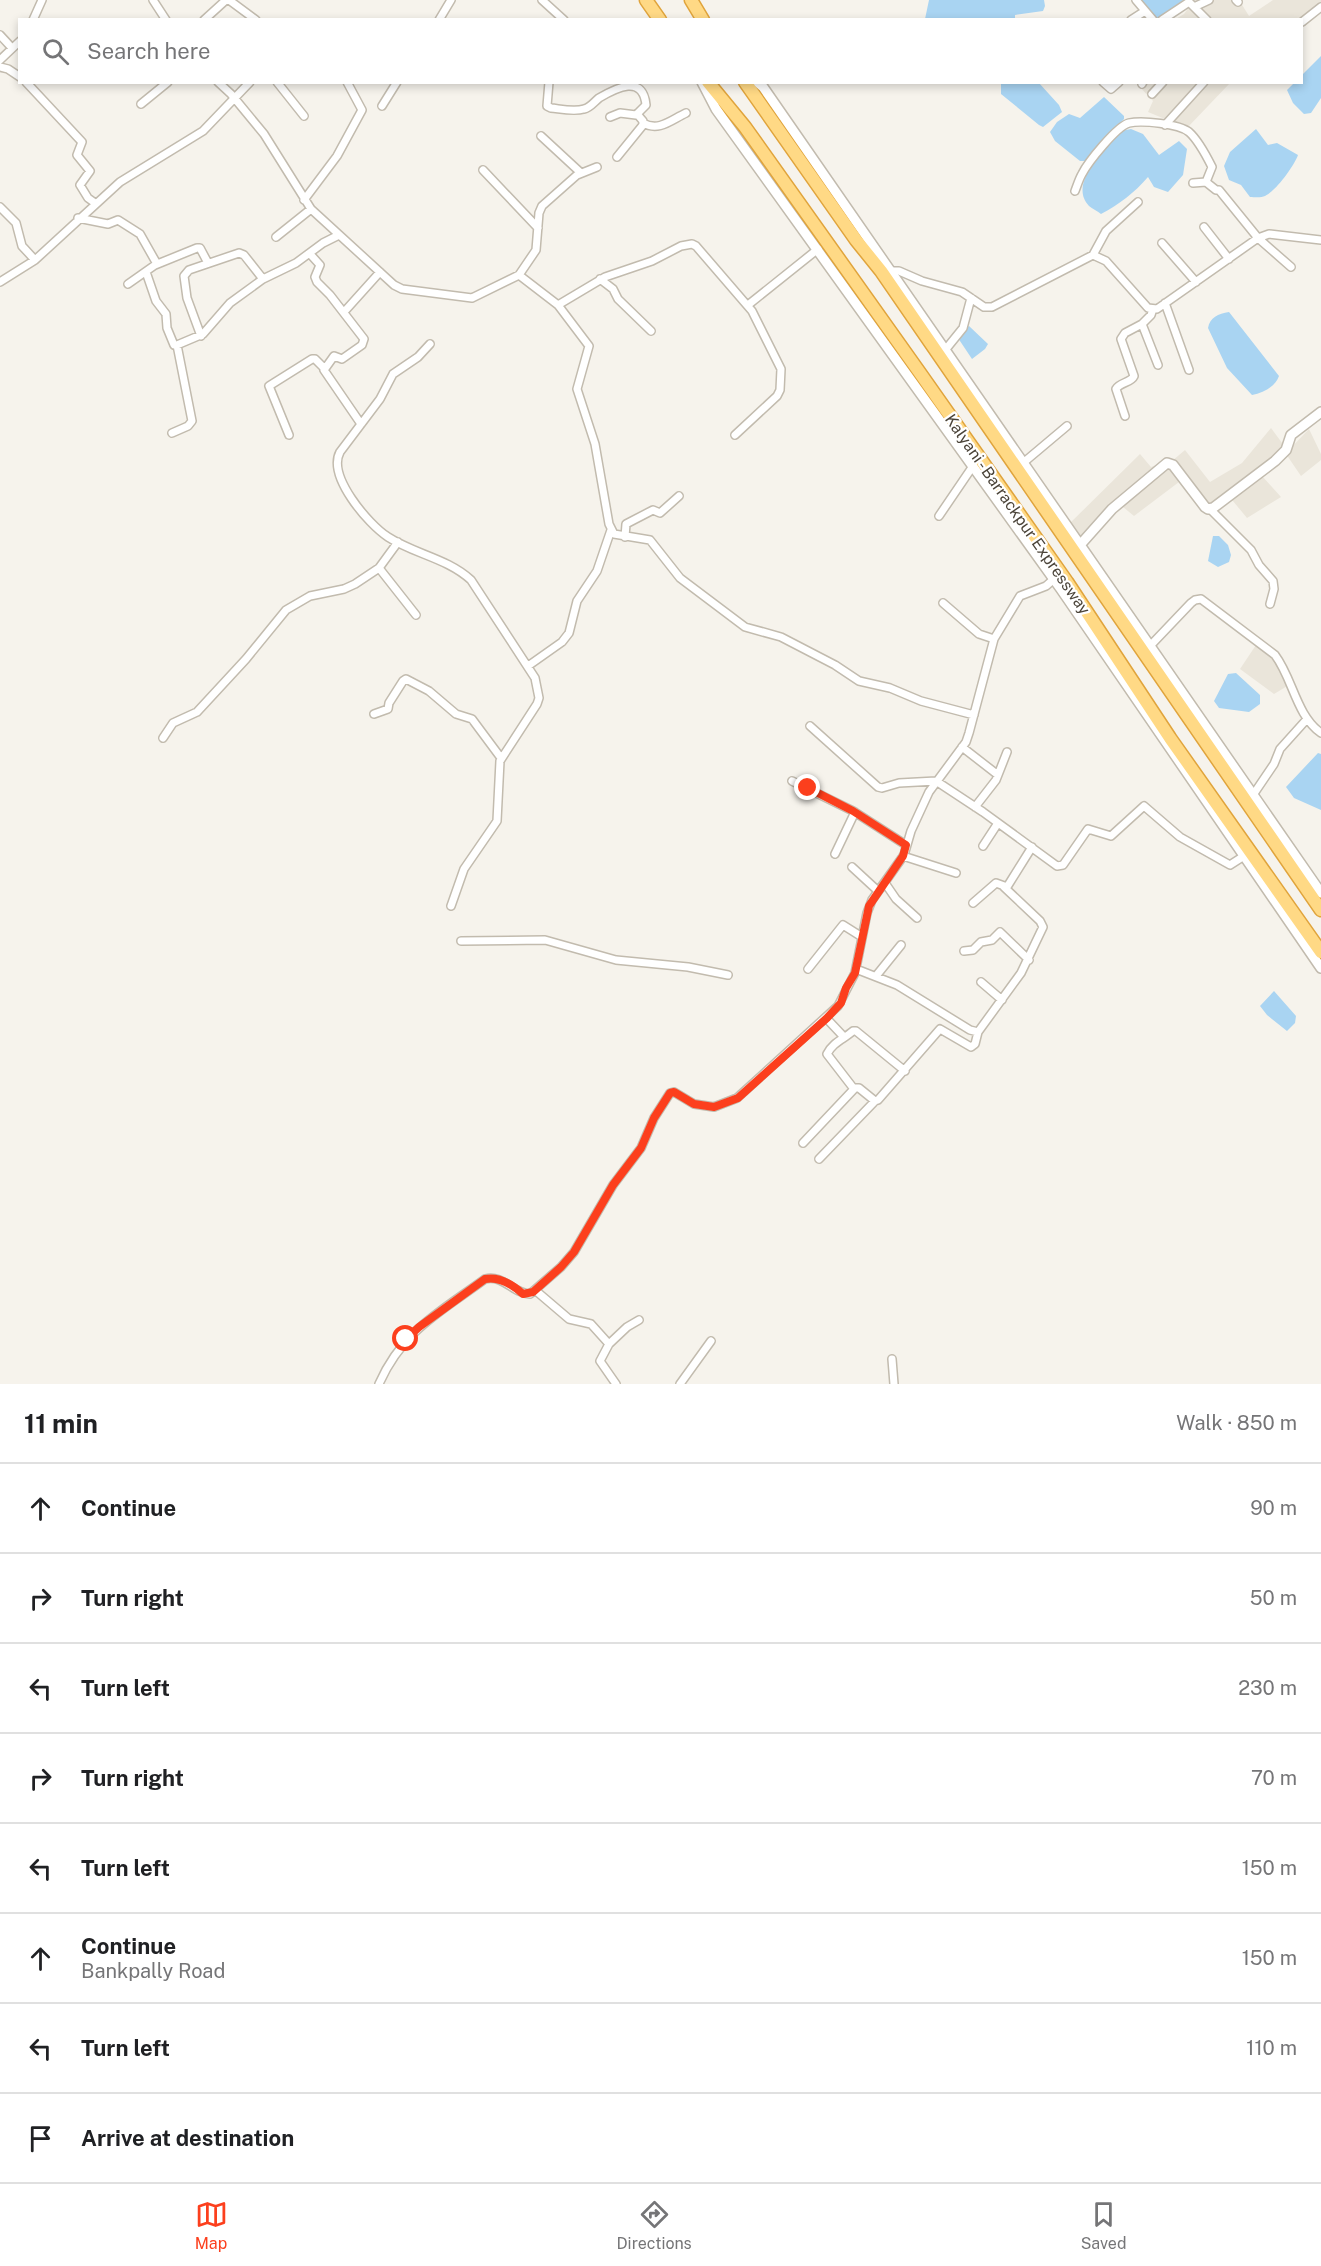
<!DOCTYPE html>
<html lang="en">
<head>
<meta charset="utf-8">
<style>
	:root { --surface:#fff; --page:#f6f6f6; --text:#202124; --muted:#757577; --line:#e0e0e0; --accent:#fc3f1d }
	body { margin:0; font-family:"Public Sans",sans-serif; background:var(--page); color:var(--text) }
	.stop { position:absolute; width:18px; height:18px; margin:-14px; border:4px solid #fc3f1d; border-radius:50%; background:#fff }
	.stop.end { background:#fc3f1d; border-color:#fff; box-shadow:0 2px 6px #0008 }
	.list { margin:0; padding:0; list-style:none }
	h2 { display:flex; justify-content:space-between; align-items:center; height:78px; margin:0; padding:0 24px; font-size:26px }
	h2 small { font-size:20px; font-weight:400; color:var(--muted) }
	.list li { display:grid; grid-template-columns:39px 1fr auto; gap:18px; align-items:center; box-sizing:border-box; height:90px; padding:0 24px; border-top:2px solid var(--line) }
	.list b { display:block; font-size:22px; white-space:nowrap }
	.list p { margin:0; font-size:20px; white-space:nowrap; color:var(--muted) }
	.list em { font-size:20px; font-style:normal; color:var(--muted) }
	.icon { flex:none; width:33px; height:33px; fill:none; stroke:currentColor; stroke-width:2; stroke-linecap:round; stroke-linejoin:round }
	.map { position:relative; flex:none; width:1321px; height:1384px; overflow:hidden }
	.search { position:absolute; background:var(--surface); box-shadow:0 3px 9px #0003; left:18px; right:18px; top:18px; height:66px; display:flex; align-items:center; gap:15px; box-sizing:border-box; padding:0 21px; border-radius:0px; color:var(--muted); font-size:22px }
	.sheet { height:798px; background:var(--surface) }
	nav { display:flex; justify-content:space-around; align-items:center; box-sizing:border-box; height:84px; border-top:2px solid var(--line); background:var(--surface); font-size:16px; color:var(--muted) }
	nav a { display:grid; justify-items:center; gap:3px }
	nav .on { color:var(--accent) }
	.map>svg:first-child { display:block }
	.residential { fill:#eae5da }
	.water { fill:#a9d4f2 }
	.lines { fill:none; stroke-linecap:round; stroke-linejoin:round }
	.minor-casing { stroke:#c2bbae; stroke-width:10 }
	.tertiary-casing { stroke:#c2bbae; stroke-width:12 }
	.trunk-casing { stroke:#e0a43c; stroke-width:15 }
	.minor { stroke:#fff; stroke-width:7 }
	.tertiary { stroke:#fff; stroke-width:9 }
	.trunk { stroke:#ffd985; stroke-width:12 }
	.route { stroke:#fc3f1d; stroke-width:8 }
	.labels { text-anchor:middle; stroke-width:4.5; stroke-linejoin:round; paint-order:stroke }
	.street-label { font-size:16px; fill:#4b4439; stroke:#fff }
</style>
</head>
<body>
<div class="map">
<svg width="1321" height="1384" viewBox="0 0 1321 1384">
	<rect width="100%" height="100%" fill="#f6f3ec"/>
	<path class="residential" d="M1194 0H1239L1249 16 1273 0H1321V4L1302 20H1174L1184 14Z
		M1136 83H1230L1187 128 1148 112 1153 101Z
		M1271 428 1288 451 1309 429 1321 454V460L1301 476 1286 454 1262 476 1281 497 1247 518 1228 495 1209 509 1172 461 1185 450 1210 482 1242 463Z
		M1140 454 1151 467 1167 461 1179 482 1134 516 1117 502 1077 546 1064 529Z
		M1256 645 1273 657 1281 668 1289 685 1274 694 1240 669Z"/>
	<path class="water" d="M929 0H1044L1045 6 1043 11 1015 15V19H925Z
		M1142 0H1183C1179 10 1164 20 1153 19L1143 7Z
		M1321 56V98L1311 113 1304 114 1293 103 1287 90 1294 83 1302 82V75Z
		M1001 83H1039L1059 105 1062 112 1043 127 1039 125 1001 94Z
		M1104 97 1124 116V119L1086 161H1080L1055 141 1050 132 1057 122 1069 114 1080 118Z
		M1131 129 1143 134 1159 155 1179 141 1187 149 1183 175 1168 192 1154 187 1148 177C1134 193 1120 204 1101 214 1098 211 1092 209 1089 206 1067 183 1107 148 1121 131Z
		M1256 129 1268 145 1277 143 1298 155C1294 166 1276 191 1265 196 1261 198 1254 197 1250 197L1241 185 1229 180 1224 166 1230 152Z
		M1229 312 1279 376C1275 387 1263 393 1252 395L1227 368 1208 328C1210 317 1218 314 1229 312Z
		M969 326 988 344 985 349 972 359 956 335Z
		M1213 536H1219L1228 545 1231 555 1229 562 1218 567 1208 561Z
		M1236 673 1260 695V704L1249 712 1219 708 1214 701 1228 674Z
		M1318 753 1321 754V810L1294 798 1286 787Z
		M1274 991 1296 1016 1295 1023 1287 1031 1267 1015 1260 1006Z"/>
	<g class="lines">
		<defs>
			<path id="minor" d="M153 0 166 20
				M229 0 256 20
				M542 0 564 20
				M1136 0 1153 20
				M1236 0 1238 2
				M1194 7 1209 0
				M33 20 42 0
				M204 20 226 0
				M439 20 451 0
				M1131 20 1145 11
				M1162 20 1189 2 1207 20
				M1302 22 1321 7
				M0 35 12 48
				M0 60 20 41
				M0 67 8 69 20 77
				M26 82 82 142 77 155 90 171 80 185 88 198 95 203
				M218 82 231 94 264 134 311 209 394 285 402 289 472 298 519 275 558 305 589 346 577 389 595 444 609 524 614 534 650 540 680 578 745 627 781 637 835 665 859 681 890 688 921 701 974 715
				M277 82 304 116
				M549 82 547 106 551 108C561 109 574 112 584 109 590 108 594 102 599 98 616 88 643 74 646 105L636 115 620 113 610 117
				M1103 82 1111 89 1119 82
				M1142 84 1143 82
				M1152 94 1163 82
				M141 104 168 82
				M382 106 397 82
				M643 123C659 132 671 120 686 113
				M1165 125 1204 82
				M541 136 581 173
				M617 157 643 125V121L637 114
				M483 170 538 228
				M1193 183 1206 182
				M1075 191C1077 186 1079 179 1082 174 1088 162 1117 126 1129 123 1142 120 1179 124 1189 132 1198 140 1207 157 1212 167L1206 182 1216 190H1219L1258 238 1291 267
				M304 200 337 156 362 110 347 82
				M0 207 16 223 22 246 35 260
				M78 218 108 224 118 220 140 234 157 264
				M1204 227 1229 259
				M276 237 311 209
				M1162 243 1196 282
				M310 254 320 265 315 277 317 282 330 295 364 339 362 345 342 359 334 356 324 370 361 424
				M1093 255 1106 231 1138 202
				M890 271H899L922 281 962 292 984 307H992L1093 255 1106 261 1148 308 1157 309 1258 238 1269 234 1321 240
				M146 272 156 301 166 314 167 328 174 345H177L203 334 230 303 263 279 296 263 323 243 339 235
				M519 275 536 250 539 213 542 206 577 175 597 167
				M600 279 613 289 618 299 651 331
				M0 282 35 260 120 182 203 131 250 82
				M128 284 155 265 197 248H200L208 263
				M1165 303 1189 370
				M558 305 605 277 652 261 681 246 692 244 696 246 752 311 781 369 780 390 777 396 735 435
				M748 305 818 249
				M1153 309 1151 315 1142 324 1158 365
				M344 312 380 272
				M201 336 187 298 184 276 189 270 239 253 244 255 263 279
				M430 344 418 357 393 374 380 399 340 452C327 476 368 524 388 537 414 554 447 558 471 580L535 678 539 698 537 704 500 761 497 821 464 869 451 906
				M946 349 963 328 971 298
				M1125 416 1116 389C1120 382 1131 383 1134 376L1121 339 1125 333 1142 324
				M172 433 188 426 192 421 177 345
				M289 435 269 386 312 359H315L324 368
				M1023 463 1067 426
				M1210 509 1251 550 1259 565 1273 581 1274 589 1270 604
				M939 516 973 466
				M625 537 626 524 653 510 660 513 679 496
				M379 568 416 615
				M943 603 979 634 994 639
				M1150 646 1191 603 1195 600 1201 599 1275 655C1293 679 1296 715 1321 733
				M528 666 562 642 569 633 577 601 597 571 611 530
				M374 714 388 709 389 703 403 681 406 679 429 691 456 714 472 719 501 758
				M810 726 878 787 882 788 899 783 936 781 983 812 1057 866 1063 865 1088 829 1111 836 1144 806 1180 837 1230 865 1244 856
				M163 738 173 723 197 712 246 659 286 610 310 596 344 589 355 584 379 568 398 542
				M962 747 998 775
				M792 781 853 811 906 845
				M1253 795 1274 764 1280 749 1307 719
				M975 807 996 780 1007 752
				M983 846 998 823
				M835 854 855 812
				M903 856 956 873
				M852 867 878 891
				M885 883 896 899 917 918
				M973 903 996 883 1007 887 1032 847
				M461 941 545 940 616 960 688 967 728 975
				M964 951 973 950 981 942 992 940 1000 932 1029 960
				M808 969 843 925 862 937
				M856 969 897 985 970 1030 978 1032 1021 973 1043 927 1040 921 1004 887
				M876 976 901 945
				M981 982 1002 1000
				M827 1019 844 1037
				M854 1089 827 1054C833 1042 844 1039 853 1031H856L905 1071
				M803 1143 855 1088H859L875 1101 878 1100 940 1029 971 1047 975 1044 978 1032
				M819 1159 875 1101
				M535 1290 569 1319 591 1324 609 1344 627 1327 639 1320
				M609 1344 600 1361 616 1384
				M892 1359 894 1384
				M379 1384C402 1331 440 1312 485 1279 503 1274 514 1294 530 1294L561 1267 574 1252 613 1185 641 1148 654 1118 670 1093 674 1092 694 1104 714 1107 737 1098 838 1006 855 973 867 913 872 900 904 855 911 831 929 792 966 742 969 733 994 639 1020 596 1046 586 1054 579
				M680 1384 711 1341"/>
			<path id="tertiary" d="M702 82 716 109 1061 589 1321 968
				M757 82 763 87 1321 893
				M1080 545 1112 509 1167 463 1173 465 1205 507 1208 509 1213 508 1275 461 1286 450 1291 435 1321 412"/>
			<path id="trunk" d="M646 0 660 20
				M691 0 703 20
				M708 82 745 127 920 373 1067 582 1170 738 1321 952
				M745 82 856 240 881 271 1321 910"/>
		</defs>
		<use href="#minor" class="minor-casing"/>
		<use href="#tertiary" class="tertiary-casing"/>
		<use href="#trunk" class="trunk-casing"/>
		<use href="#minor" class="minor"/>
		<use href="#tertiary" class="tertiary"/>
		<use href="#trunk" class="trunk"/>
	</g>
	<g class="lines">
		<path class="route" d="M406 1339 419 1327 485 1279C499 1276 513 1285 523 1294L533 1292 561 1267 574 1252 613 1185 641 1148 654 1118 670 1093 674 1092 694 1104 714 1107 738 1098 827 1018 841 1003 846 988 855 973 869 906 903 856 906 845 853 811 808 788"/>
	</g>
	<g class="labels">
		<g class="street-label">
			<text transform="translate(1018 514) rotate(55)" y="6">Kalyani - Barrackpur Expressway</text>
		</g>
	</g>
</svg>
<div class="stop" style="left:406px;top:1339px"></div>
<div class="stop end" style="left:808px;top:788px"></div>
<div class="search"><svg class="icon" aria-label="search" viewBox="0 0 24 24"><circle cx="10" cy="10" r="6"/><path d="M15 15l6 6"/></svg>Search here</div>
</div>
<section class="sheet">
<h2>11 min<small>Walk · 850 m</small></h2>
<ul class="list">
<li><svg class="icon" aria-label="ahead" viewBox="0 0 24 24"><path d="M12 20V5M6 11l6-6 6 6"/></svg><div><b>Continue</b></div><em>90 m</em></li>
<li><svg class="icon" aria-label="right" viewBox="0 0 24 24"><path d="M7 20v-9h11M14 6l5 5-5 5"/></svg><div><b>Turn right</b></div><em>50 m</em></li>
<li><svg class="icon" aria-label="left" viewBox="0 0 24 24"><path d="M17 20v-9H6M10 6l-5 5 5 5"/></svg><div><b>Turn left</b></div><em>230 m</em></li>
<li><svg class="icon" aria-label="right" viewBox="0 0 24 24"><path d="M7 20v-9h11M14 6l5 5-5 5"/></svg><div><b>Turn right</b></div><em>70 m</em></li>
<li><svg class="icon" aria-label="left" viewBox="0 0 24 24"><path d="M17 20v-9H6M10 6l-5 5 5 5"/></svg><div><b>Turn left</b></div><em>150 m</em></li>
<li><svg class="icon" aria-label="ahead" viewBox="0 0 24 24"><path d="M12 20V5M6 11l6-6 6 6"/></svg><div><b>Continue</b><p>Bankpally Road</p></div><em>150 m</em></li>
<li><svg class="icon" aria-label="left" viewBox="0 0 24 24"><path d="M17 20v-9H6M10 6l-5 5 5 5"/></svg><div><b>Turn left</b></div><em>110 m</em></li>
<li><svg class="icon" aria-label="arrive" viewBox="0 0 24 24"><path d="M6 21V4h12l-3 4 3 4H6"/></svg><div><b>Arrive at destination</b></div></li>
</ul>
</section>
<nav>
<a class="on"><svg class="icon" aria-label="map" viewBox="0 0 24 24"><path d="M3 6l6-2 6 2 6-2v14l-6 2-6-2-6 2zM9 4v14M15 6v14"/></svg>Map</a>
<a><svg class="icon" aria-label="directions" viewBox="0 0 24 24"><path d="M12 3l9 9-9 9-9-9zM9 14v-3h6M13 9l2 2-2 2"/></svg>Directions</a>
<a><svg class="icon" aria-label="saved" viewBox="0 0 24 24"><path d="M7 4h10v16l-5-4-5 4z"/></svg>Saved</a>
</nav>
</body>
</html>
